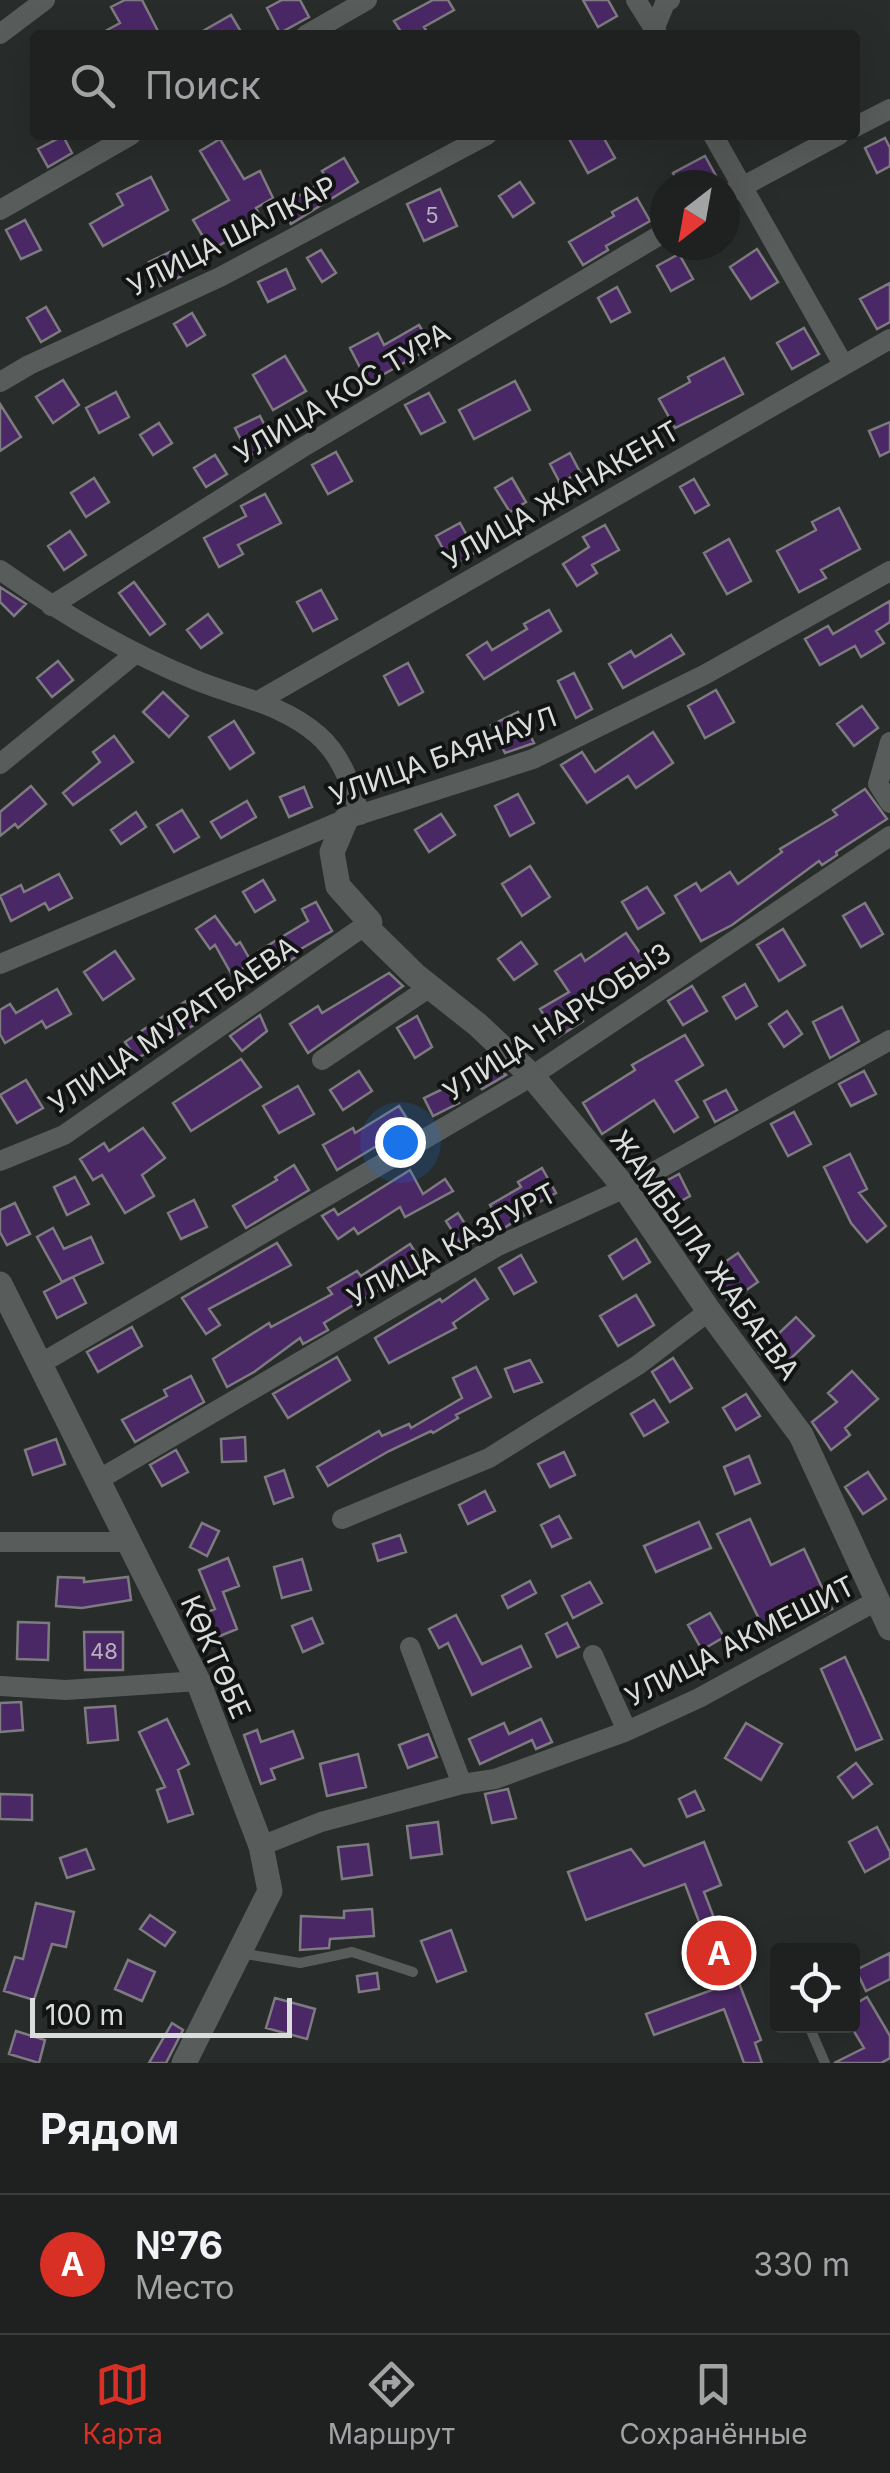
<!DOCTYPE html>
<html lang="ru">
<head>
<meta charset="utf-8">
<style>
	:root { --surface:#1e2120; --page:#262929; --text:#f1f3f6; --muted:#a1a3a5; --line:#3c3e3e; --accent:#d93025 }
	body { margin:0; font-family:Inter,sans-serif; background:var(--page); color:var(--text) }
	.controls { position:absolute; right:30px; bottom:30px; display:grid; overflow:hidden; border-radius:10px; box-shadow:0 10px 40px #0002 }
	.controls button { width:90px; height:90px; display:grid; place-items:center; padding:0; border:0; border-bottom:2px solid var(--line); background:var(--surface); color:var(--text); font:50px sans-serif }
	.compass { position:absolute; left:650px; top:170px; width:90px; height:90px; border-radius:50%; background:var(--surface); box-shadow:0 10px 40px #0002; rotate:211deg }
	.scale { position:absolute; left:30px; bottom:25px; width:262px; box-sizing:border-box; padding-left:10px; border:5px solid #dbdddc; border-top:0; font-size:28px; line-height:35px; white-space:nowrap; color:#dbdddc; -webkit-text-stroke:8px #121413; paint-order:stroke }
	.you { position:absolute; left:400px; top:1142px; width:35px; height:35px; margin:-25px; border:8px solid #fff; border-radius:50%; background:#1a73e8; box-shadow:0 0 0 15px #1a73e833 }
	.badge { display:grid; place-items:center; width:65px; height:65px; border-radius:50%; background:var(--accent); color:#fff; font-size:32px; font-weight:700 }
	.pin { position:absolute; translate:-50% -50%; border:5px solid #fff; box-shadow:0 2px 10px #0006 }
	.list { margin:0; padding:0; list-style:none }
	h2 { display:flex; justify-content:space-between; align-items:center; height:130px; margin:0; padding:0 40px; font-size:42px }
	h2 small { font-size:32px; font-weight:400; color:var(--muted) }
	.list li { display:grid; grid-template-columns:65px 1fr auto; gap:30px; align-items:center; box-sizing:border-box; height:140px; padding:0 40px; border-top:2px solid var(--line) }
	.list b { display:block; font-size:38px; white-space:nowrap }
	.list p { margin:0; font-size:32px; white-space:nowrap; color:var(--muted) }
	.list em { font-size:32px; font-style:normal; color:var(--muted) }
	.icon { flex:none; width:55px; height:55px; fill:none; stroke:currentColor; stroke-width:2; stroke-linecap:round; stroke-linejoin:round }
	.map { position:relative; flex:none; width:890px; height:2063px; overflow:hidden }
	.search { position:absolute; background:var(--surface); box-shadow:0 10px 40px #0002; left:30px; right:30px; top:30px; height:110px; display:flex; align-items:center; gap:25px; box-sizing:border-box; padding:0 35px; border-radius:10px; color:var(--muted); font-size:38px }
	.sheet { height:270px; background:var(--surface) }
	nav { display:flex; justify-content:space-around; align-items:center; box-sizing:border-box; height:140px; border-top:2px solid var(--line); background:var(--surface); font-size:28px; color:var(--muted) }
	nav a { display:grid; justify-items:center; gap:5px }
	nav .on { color:var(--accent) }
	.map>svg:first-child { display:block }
	.building { fill:#4a2866; stroke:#7d7b7f; stroke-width:2.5 }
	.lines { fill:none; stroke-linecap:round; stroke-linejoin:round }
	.service { stroke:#585c5a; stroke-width:10 }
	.minor { stroke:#585c5a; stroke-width:20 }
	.tertiary { stroke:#585c5a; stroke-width:25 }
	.labels { text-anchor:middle; stroke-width:8; stroke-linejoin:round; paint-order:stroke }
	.number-label { font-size:22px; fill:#b7b0be }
	.street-label { font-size:28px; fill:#dbdddc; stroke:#121413 }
</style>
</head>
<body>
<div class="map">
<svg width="890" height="2063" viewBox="0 0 890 2063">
	<rect width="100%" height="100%" fill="#282c2a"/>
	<path class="building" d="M125 0H142L160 35H98L120 23 111 7Z
		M282 0H300L309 17 280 33 267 8Z
		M433 0H448L454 10 424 27 429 35H403L394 21Z
		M583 0H608L617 16 598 27Z
		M231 15 243 35H196Z
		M567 135H602L615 158 588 173Z
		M63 136 72 153 48 167 38 149Z
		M885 138 890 148V166L877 173 865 148Z
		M220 139 244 179 260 171 273 198 256 208 260 217 236 229 239 234 211 250 193 220 229 200 200 151Z
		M705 156 720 183 680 185 673 173Z
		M344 158 358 182 291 224 281 206 327 179 322 171Z
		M151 177 168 210 103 246 90 224 123 205 117 194Z
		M520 182 534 203 513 217 499 196Z
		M440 189 457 226 424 241 407 204Z
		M637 198 650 221 606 246 608 250 583 265 569 242 614 216 612 212Z
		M25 220 41 250 21 259 6 230Z
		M757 249 778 282 751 299 730 267Z
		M321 250 336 273 322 282 307 258Z
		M170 252 182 276 160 286 149 262Z
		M679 254 693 279 671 291 657 266Z
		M286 269 295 289 268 302 258 282Z
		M890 283V322L877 329 860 299Z
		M617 287 630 312 611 322 598 298Z
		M46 307 60 331 41 342 27 318Z
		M192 313 205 335 187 346 174 324Z
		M419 325 432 347 368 383 350 348 378 333 384 345Z
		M804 328 819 354 792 369 777 343Z
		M285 356 306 391 273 410 253 375Z
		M724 358 743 394 675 428 659 399 690 382 688 377Z
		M63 380 79 405 53 423 36 397Z
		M515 381 530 410 474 439 459 410Z
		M116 392 129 417 99 433 86 408Z
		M429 393 445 422 421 434 405 405Z
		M0 404 21 437 0 451Z
		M260 416 274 444 249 456 235 428Z
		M890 422V451L880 456 869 431Z
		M159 423 172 443 153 455 140 435Z
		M336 452 352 481 328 494 312 465Z
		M570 453 580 472 560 483 550 464Z
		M215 455 227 474 206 487 194 468Z
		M94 478 109 502 86 517 71 493Z
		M512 478 526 502 510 512 495 488Z
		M694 479 709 505 695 513 680 487Z
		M265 494 281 523 238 545 243 554 219 567 204 538 246 516 241 506Z
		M839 508 860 549 821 570 826 578 799 592 777 551 816 530 812 522Z
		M460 523 476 552 452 565 436 536Z
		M605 525 619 550 592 565 597 573 577 586 563 564 589 547 583 537Z
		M70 531 86 555 64 570 48 546Z
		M729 539 751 581 727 594 704 553Z
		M134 582 165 624 150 635 119 593Z
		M0 587 26 604 14 616 0 602Z
		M321 590 337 619 313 631 297 602Z
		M890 601V622L876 631 884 643 861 657 855 646 820 665 805 639 828 626 833 634Z
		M549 610 561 631 484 679 467 655 487 642 492 650 527 629 524 624Z
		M208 614 222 633 201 648 187 630Z
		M671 635 684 654 623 688 609 664 631 651 635 657Z
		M58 661 73 680 52 697 37 678Z
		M408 663 423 692 399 705 384 676Z
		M574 673 592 709 576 718 558 681Z
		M716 690 734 722 705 738 688 706Z
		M163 692 188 716 169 737 143 712Z
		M862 706 878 728 854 746 837 724Z
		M518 712 534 743 505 753 491 725Z
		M234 721 254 753 230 769 209 737Z
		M653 732 673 763 636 788 628 776 587 803 561 765 582 752 595 772Z
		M114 736 133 762 73 805 63 793 100 762 93 752Z
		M31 786 46 804 18 828 15 824 0 836V812Z
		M304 787 312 807 289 817 280 797Z
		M865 789 887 819 836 852 837 855 822 865 819 861 732 925 701 941 675 896 696 883 701 891 730 872 738 884 782 852 780 849 837 815 833 810Z
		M518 794 534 823 510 836 495 806Z
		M247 801 256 817 221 838 211 822Z
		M182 810 199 837 174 852 157 825Z
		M136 812 146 827 121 844 111 830Z
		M441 814 455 835 429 852 415 830Z
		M530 866 550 897 522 916 502 884Z
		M59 874 72 898 49 910 45 903 11 921 0 896 21 885 24 892Z
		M263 880 275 900 255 912 243 892Z
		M647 887 664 913 638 929 622 902Z
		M316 902 332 931 299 950 301 953 273 973 259 951 308 921 302 909Z
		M865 903 883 934 861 947 843 916Z
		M215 916 236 945 240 942 252 963 232 975 215 945 210 949 196 929Z
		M783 929 805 965 779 981 757 945Z
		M626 933 644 959 573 1005 583 1021 558 1037 540 1009 569 992 555 971 581 954 585 961Z
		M521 942 537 964 514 980 498 959Z
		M115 951 134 979 103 1000 84 972Z
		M389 973 403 986 308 1053 290 1024 318 1006 322 1013Z
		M745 984 757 1006 736 1019 723 997Z
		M692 986 707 1011 683 1025 668 1001Z
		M57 989 71 1014 46 1028 42 1021 5 1043 0 1034V1010L10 1004 16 1013Z
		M186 1001 199 1022 136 1059 125 1042Z
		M842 1007 859 1041 830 1058 813 1022Z
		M787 1011 802 1034 784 1047 769 1024Z
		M260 1015 267 1031 242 1051 230 1036Z
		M417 1016 432 1047 415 1058 397 1028Z
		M685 1035 703 1065 676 1081 698 1117 674 1132 654 1100 602 1134 583 1103 635 1070 632 1065Z
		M486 1055 506 1075 482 1089 467 1070Z
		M241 1059 261 1087 191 1131 173 1103Z
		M91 1068 101 1083 82 1096 72 1081Z
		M359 1071 372 1091 343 1110 330 1090Z
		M864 1071 876 1094 851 1106 839 1084Z
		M26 1080 43 1108 17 1123 0 1095Z
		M451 1085 459 1103 433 1116 424 1098Z
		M298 1086 314 1114 279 1133 263 1106Z
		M726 1090 737 1110 715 1122 704 1101Z
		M399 1106 411 1125 337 1170 323 1145 353 1128 355 1133Z
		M794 1112 811 1144 788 1156 771 1124Z
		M143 1128 165 1158 142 1175 154 1196 125 1213 102 1175 93 1180 80 1159 104 1143 109 1151Z
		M850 1154 867 1189 859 1193 886 1226 867 1242 851 1223 824 1167Z
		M294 1165 309 1190 246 1228 233 1206 277 1180 275 1177Z
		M542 1168 556 1193 523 1211 525 1215 504 1228 490 1205 521 1187 518 1182Z
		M410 1170 423 1194 445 1179 453 1191 405 1217 400 1207 358 1234 354 1228 338 1239 322 1216 334 1209 338 1215Z
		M679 1174 690 1196 664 1210 653 1188Z
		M75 1177 89 1204 67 1215 54 1187Z
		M194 1200 207 1227 181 1239 168 1213Z
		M15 1203 30 1234 7 1245 0 1232V1210Z
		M458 1213 476 1241 463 1248 446 1221Z
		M53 1228 64 1249 91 1237 103 1263 62 1282 37 1237Z
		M636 1239 650 1262 623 1279 609 1256Z
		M277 1243 291 1265 209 1309 220 1325 206 1334 182 1298Z
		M410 1244 425 1267 396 1286 393 1281 324 1323 328 1330 303 1344 300 1338 254 1372 227 1387 213 1359 269 1323 271 1327 332 1294 328 1288 357 1271 361 1276Z
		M738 1253 758 1282 729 1302 709 1273Z
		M521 1255 536 1282 514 1294 499 1268Z
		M73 1277 86 1303 57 1318 44 1292Z
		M475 1279 488 1299 453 1323 456 1328 389 1363 375 1338 440 1299 442 1302Z
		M636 1295 654 1325 618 1346 600 1316Z
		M796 1317 814 1336 778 1371 759 1352Z
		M132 1327 142 1346 98 1372 87 1352Z
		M337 1357 350 1380 288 1418 273 1394Z
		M673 1358 692 1388 670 1402 652 1372Z
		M530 1360 542 1382 514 1392 505 1369Z
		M476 1367 491 1397 456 1415 458 1418 433 1433 431 1431 389 1451 328 1486 317 1467 379 1431 382 1436 409 1424 411 1428 462 1398 453 1378Z
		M852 1371 878 1399 845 1428 850 1435 831 1450 812 1422 837 1402 828 1393Z
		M191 1376 204 1402 135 1442 122 1420 167 1396 164 1390Z
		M746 1394 760 1416 736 1430 723 1408Z
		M654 1400 668 1422 644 1436 631 1414Z
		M245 1437 246 1461 222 1462 221 1439Z
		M56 1439 65 1464 33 1475 25 1450Z
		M176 1450 188 1472 162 1486 150 1465Z
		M564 1452 575 1475 550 1487 538 1464Z
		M749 1456 760 1483 735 1494 724 1467Z
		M284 1470 293 1497 274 1504 265 1477Z
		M868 1472 886 1499 863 1514 845 1487Z
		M485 1491 495 1511 468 1524 459 1505Z
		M559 1516 571 1538 552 1547 541 1525Z
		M750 1519 771 1565 804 1549 832 1609 769 1639 717 1534Z
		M699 1522 711 1548 656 1572 644 1546Z
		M202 1523 219 1531 207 1556 190 1547Z
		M400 1535 406 1552 378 1561 373 1544Z
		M228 1558 239 1586 223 1592 237 1629 215 1638 205 1613 215 1609 199 1570Z
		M302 1559 311 1590 282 1598 274 1567Z
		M58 1577 84 1578V1582L128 1577 131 1600 82 1608 56 1606Z
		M530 1581 536 1593 508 1608 502 1596Z
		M590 1582 602 1603 573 1618 562 1596Z
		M710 1613 724 1637 702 1650 688 1625Z
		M456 1615 482 1664 521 1646 531 1667 472 1695 448 1643 439 1648 429 1629Z
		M312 1618 323 1643 303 1652 292 1626Z
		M18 1622 49 1623 48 1660 17 1659Z
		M567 1623 579 1647 557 1657 546 1634Z
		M84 1632H123V1670H85Z
		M845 1657 882 1739 856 1750 821 1669Z
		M21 1702 23 1730 0 1732V1703Z
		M115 1706 118 1740 88 1743 85 1708Z
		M167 1719 189 1764 178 1770 193 1814 168 1822 157 1790 165 1787 139 1732Z
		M541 1719 552 1742 536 1749 532 1740 480 1764 469 1739 504 1723 509 1734Z
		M746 1723 782 1744 761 1780 725 1758Z
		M257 1730 261 1742 293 1731 303 1758 271 1769 275 1779 261 1784 244 1735Z
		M428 1734 437 1757 408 1768 399 1745Z
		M358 1754 366 1787 327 1796 320 1764Z
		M856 1763 872 1784 853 1798 838 1777Z
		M508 1789 516 1818 492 1823 485 1794Z
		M695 1791 704 1810 687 1817 679 1799Z
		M0 1794 32 1795V1820L0 1819Z
		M438 1822 442 1854 411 1858 407 1826Z
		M877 1827 890 1852V1858L865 1872 849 1842Z
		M704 1842 721 1885 704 1892 761 2040 755 2043 762 2063H744L724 2009 654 2035 646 2014 723 1986 685 1884 586 1920 568 1872 631 1849 644 1866Z
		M368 1844 372 1875 342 1879 338 1847Z
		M86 1849 94 1869 67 1878 60 1858Z
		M36 1903 74 1912 66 1947 52 1944 34 2000 4 1991 15 1957 23 1959Z
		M372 1909 374 1936 330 1939 329 1948 300 1950 301 1916 344 1918V1911Z
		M150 1915 175 1932 165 1946 140 1929Z
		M451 1930 466 1971 437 1982 421 1941Z
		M890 1953V1979L866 1991 856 1970Z
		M128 1960 155 1972 142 2001 115 1989Z
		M377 1973 379 1989 359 1992 357 1976Z
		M867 1997 890 2036V2058L881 2063H834L864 2048 852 2028V2006Z
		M275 1998 315 2009 307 2039 266 2028Z
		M172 2023 183 2030 166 2063H149Z
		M16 2031 45 2040 39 2063 9 2054Z"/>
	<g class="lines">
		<path class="service" d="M777 1952 778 1953
			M240 1953 300 1963 352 1952 413 1972
			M809 2026 825 2063"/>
		<path class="minor" d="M636 0 658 35
			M0 34 45 0
			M306 35 367 0
			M652 35 665 3 670 0
			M855 127 890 109
			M713 135 843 364
			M725 196 839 135
			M0 210 131 135
			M0 382 29 365 220 277 487 135
			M0 570C61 613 124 651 193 679 235 697 282 703 318 735 342 756 351 785 360 815
			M51 606 300 449 665 232
			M260 700 890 339
			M890 742 878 784 890 803
			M0 764 136 653
			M0 964 346 819 533 759 704 675 890 571
			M322 1060 430 987
			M0 1161 64 1135 370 922
			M40 1364 532 1076 890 836
			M98 1480 496 1247 625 1188 890 1040
			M342 1519 489 1458 638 1365 709 1311
			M0 1542H129
			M0 1686 66 1690 198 1681
			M627 1731 699 1698 878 1600
			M462 1784 495 1779 627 1731 593 1655
			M261 1846 321 1822 462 1784 410 1647"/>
		<path class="tertiary" d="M346 819 332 852 338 886 370 922 366 927 415 975 478 1025 532 1076 625 1188 709 1311 801 1435 890 1628
			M0 1284 198 1681 261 1846 270 1891 184 2063"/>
	</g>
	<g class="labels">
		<g class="number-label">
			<text x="432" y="223">5</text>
			<text x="104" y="1659">48</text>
		</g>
		<g class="street-label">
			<text transform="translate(232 236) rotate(-27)" y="10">УЛИЦА ШАЛКАР</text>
			<text transform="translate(342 393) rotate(-31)" y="10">УЛИЦА КОС ТУРА</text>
			<text transform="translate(561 495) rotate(-30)" y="10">УЛИЦА ЖАНАКЕНТ</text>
			<text transform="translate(443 756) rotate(-20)" y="10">УЛИЦА БАЯНАУЛ</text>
			<text transform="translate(557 1022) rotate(-33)" y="10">УЛИЦА НАРКОБЫЗ</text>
			<text transform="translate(173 1025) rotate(-34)" y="10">УЛИЦА МУРАТБАЕВА</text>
			<text transform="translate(452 1245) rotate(-28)" y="10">УЛИЦА КАЗГУРТ</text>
			<text transform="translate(705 1255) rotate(54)" y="10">ЖАМБЫЛА ЖАБАЕВА</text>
			<text transform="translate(740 1641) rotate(-27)" y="10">УЛИЦА АКМЕШИТ</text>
			<text transform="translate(216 1657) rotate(66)" y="10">КӨКТӨБЕ</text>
		</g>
	</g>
</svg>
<div class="controls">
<button><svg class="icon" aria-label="locate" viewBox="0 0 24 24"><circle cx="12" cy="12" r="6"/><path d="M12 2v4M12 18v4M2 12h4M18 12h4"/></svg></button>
</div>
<svg class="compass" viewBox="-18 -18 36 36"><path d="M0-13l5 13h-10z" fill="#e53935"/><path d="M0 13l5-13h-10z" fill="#a1a3a5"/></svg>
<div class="scale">100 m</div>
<div class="you"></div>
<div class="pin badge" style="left:719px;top:1953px">A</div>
<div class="search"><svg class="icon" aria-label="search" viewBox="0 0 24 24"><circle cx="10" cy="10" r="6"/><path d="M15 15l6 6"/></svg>Поиск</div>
</div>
<section class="sheet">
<h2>Рядом<small></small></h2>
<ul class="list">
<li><span class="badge">A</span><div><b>№76</b><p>Место</p></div><em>330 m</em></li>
</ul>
</section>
<nav>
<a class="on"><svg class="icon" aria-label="map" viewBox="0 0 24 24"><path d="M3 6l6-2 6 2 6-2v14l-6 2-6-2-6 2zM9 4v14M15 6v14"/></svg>Карта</a>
<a><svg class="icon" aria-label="directions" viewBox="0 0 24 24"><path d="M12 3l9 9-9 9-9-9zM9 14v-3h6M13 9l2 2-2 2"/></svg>Маршрут</a>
<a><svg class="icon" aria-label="saved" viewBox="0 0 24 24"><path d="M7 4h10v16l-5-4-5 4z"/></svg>Сохранённые</a>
</nav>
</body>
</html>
